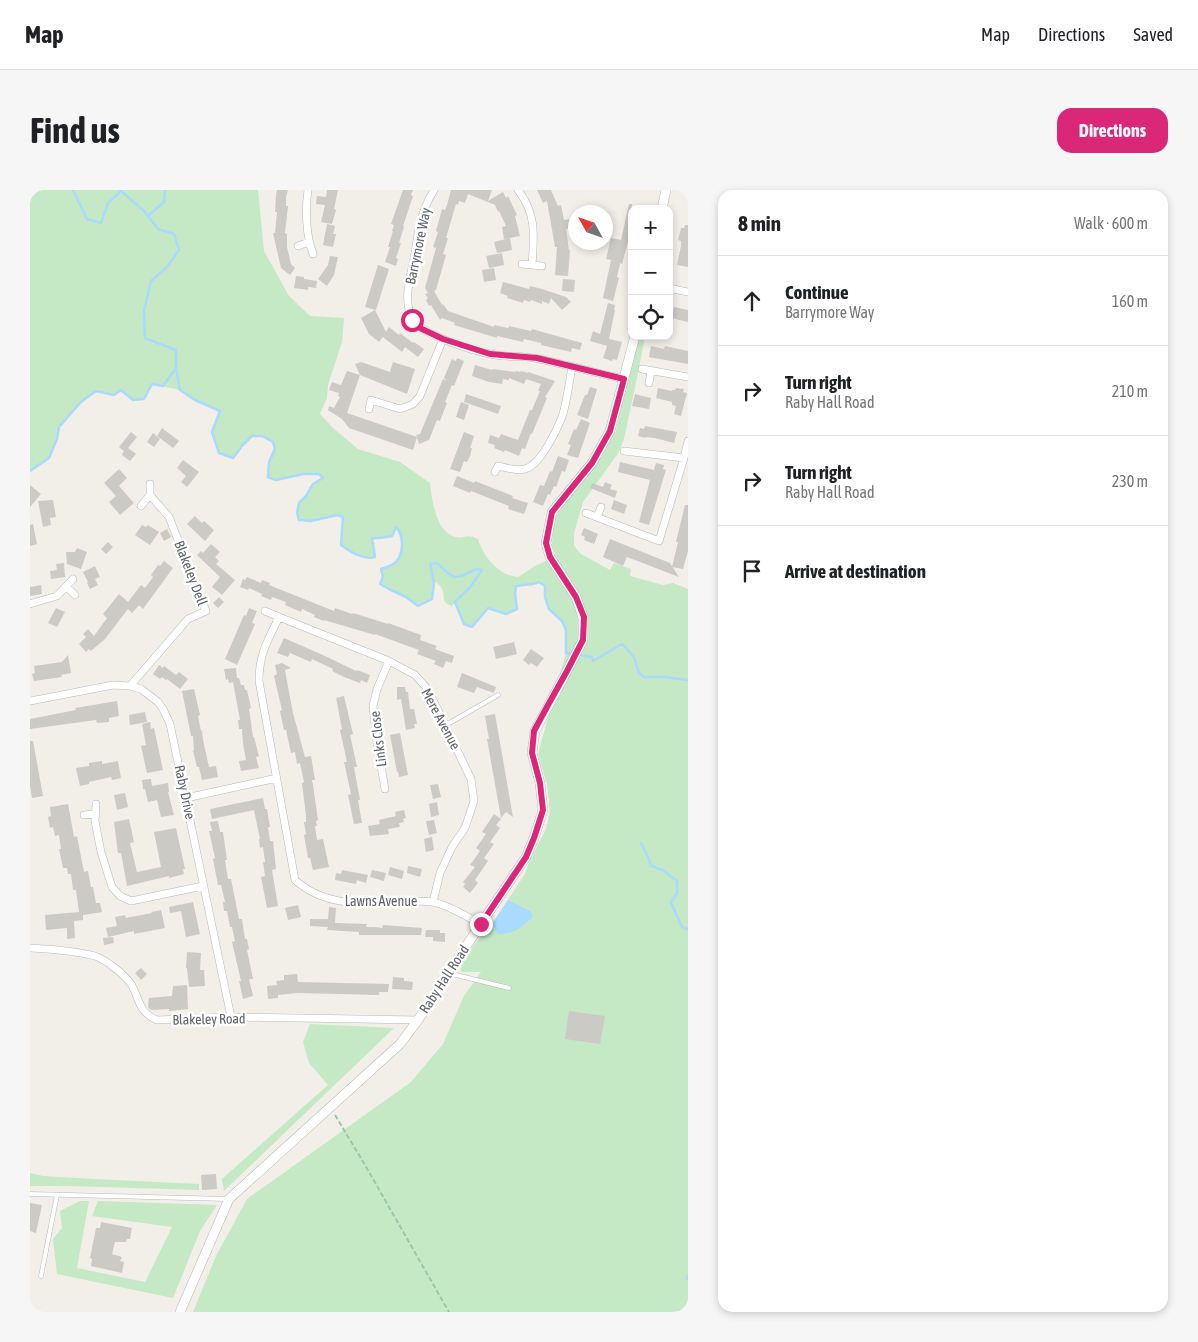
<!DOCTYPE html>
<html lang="en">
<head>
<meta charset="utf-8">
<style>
	:root { --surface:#fff; --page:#f6f6f6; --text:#202124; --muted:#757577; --line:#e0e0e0; --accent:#db2777 }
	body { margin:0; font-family:"Asap Condensed",sans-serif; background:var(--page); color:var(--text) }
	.controls { position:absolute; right:15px; top:15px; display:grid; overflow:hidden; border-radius:10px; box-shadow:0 2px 8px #0003 }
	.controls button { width:45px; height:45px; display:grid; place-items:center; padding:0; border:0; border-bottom:1px solid var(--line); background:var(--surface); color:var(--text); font:25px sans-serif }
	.compass { position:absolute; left:538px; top:15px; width:45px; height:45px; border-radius:50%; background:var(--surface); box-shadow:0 2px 8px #0003; rotate:310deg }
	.stop { position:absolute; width:15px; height:15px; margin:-11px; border:4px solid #db2777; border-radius:50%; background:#fff }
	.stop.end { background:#db2777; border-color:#fff; box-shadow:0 1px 5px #0008 }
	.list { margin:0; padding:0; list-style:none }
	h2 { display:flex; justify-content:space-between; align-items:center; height:65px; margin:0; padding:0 20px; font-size:21px }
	h2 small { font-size:16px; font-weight:400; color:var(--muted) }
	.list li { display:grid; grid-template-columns:32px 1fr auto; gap:15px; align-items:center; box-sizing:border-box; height:90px; padding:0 20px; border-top:1px solid var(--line) }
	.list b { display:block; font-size:19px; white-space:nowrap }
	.list p { margin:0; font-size:16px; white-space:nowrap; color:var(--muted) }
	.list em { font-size:16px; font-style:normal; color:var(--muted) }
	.icon { flex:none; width:28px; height:28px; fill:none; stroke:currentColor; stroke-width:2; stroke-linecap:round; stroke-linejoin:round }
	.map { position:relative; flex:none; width:658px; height:1122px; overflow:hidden; border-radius:15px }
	header { display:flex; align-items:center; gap:30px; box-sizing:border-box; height:70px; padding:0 25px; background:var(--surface); border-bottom:1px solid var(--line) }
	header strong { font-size:24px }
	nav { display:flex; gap:28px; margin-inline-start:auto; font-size:18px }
	.intro { display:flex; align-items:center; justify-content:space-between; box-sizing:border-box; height:120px; padding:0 30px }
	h1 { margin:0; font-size:35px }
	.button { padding:12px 22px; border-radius:15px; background:var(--accent); color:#fff; font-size:18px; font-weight:700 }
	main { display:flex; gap:30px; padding:0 30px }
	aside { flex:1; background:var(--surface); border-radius:15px; box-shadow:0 2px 8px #0003 }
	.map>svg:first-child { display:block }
	.green { fill:#c5e8c5 }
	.water { fill:#aadaff }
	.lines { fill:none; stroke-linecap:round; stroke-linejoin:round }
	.stream { stroke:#aadaff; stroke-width:2.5 }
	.building { fill:#cccac5 }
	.service-casing { stroke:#b5b8bc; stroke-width:5 }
	.minor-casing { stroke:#b5b8bc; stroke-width:8 }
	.tertiary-casing { stroke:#b5b8bc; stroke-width:10 }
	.path { stroke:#9cc7a9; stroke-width:2; stroke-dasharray:5 2.5; stroke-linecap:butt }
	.service { stroke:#fff; stroke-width:4 }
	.minor { stroke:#fff; stroke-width:7 }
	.tertiary { stroke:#fff; stroke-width:9 }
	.route { stroke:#db2777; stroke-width:6 }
	.labels { text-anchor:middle; stroke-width:5; stroke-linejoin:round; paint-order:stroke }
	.street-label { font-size:14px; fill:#5f6368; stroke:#fff }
</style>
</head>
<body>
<header>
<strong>Map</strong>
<nav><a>Map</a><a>Directions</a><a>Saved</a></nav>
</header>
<div class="intro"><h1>Find us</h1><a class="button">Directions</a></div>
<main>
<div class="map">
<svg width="658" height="1122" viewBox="0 0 658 1122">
	<rect width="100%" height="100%" fill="#f1efe8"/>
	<path class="green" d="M0 0H228L234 61 259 106 280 126 314 128 312 152 298 195 297 208 290 224 303 238 328 259 370 272 400 293C402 310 406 343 426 347 436 349 436 343 448 349 452 363 463 378 476 384 480 386 485 386 488 387L505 376 526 366 522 355 523 339 526 327 532 316 560 280 586 241 608 146H615L608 183 594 249 589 262 553 312 544 343V356L551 364 580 380 584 373 601 379 600 386 633 395 643 393 658 399V1122H163L186 1066 217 1009 381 892 413 854 434 806 451 782H431L432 773 443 756 462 734 495 684 500 670 516 639 520 621 517 595 508 564 536 463V440L532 431 519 419 515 407V396L509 392 503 394 486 396 485 404 487 419 476 424 458 419 442 437 434 434 425 413 422 416C410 412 416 407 412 399 411 396 408 394 406 392L404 393 402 409 388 416 376 407 359 399 350 394 353 387 351 379C355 378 360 377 363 375 374 367 375 346 366 337L362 346 342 348 345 367C332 370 321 362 311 355L312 327 307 325 281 331 269 330 267 323 269 313 276 306 283 294 292 288 289 284H273L246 290 238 287 239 272 245 259 243 252 232 246H222L212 256 203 268 189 263 182 242 190 221 165 210 150 200 122 194 114 209 103 210 91 201 84 205 66 201 51 212 29 237 27 249 19 268 0 281Z
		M280 834 364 838 194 1001 192 989 298 895 279 873 273 852Z
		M0 983 13 986 64 989 169 994V1000L39 996H0Z
		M50 1011H59L47 1078 115 1092 142 1037 62 1026 68 1011 187 1015 170 1041 143 1108 27 1084 23 1049 32 1038 30 1021Z"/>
	<path class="water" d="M478 710 500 721 503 726C492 738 484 744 468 744L462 734Z"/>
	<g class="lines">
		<path class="stream" d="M43 0 57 29 71 33 78 13 91 1 114 21 128 39 144 44 149 60 137 77 121 91 114 121 115 148 146 160V178L150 200 165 210 190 221 182 242 189 263 203 268 212 256 222 246H232L243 252 245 259 239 272 238 287 246 290 273 284H289L293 288 283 294 276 306 269 313 267 323 269 330 281 331 307 325 313 327 311 355C321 362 332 370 345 367L342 348H350L362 346 366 337C374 345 374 363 366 372 362 376 357 377 351 379L353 387 350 394 359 399 376 407 388 416 402 409 404 393 400 374 407 373C426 391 423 390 447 379L452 380 441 396 425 412 434 434 442 437 458 418 476 424 487 419 485 404 486 396 503 394 509 392 515 396V407L519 419 532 431 536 440V463L544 464
			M118 26 134 12 135 0
			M0 281 19 268 27 249 29 237 51 212 66 201 84 205 91 200 103 210 114 209 122 194 133 196 146 178
			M549 465 562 467 563 471 592 454 604 467 609 483 614 487H635L658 490
			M611 653 619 669 620 675 634 681 647 691V703L641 713 652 737 658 739
			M657 1089 658 1085
			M649 1122 650 1121"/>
	</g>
	<path class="building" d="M247 0H258L256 7V16H258L255 43 257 44V57L261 74 265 78 260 85 251 78 243 43H245L247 22H245L246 5Z
		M297 0H308L304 19 306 20 302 34 291 32 295 15 286 14 287 6 296 7Z
		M373 0H383L381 5 383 6 373 36 374 37 369 53H371L366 68 368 69 366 76 355 72 360 57H358L363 41H362L364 35 361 34Z
		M421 0H462L458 11 473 2 476 8 478 6 487 25 485 26 490 46 474 49 472 37 476 36 469 21 468 22 465 15 438 4 435 13 429 11 428 15 426 14 416 48H418L413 64 416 65 406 100 404 101 412 115 413 114 418 121 464 137V135L478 138 479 136 501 141 502 139 552 153 550 160 542 158 541 162 511 155V153L494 149 493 152 467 146V148L424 135 425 133 412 128 410 130 401 115 399 116 396 110 398 108 395 104 398 103 395 98 406 58 403 57 408 42 406 41 412 19 415 20 417 15Z
		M507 0H521L528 16 531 15 534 30 543 29 545 38 536 39 539 60H540L538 86 525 85 527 57H525L517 11 513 13Z
		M599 14H602V42L600 48H599L592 74 590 73 587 87 589 88 583 111 573 108 581 70 576 69 581 48 591 50Z
		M297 34 305 36 303 44H306L303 57 293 55Z
		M655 35H658V77L647 75 651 56V51L648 50 651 38H654Z
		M480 48 482 60 467 63 464 52Z
		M472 63 474 75 459 78 456 66Z
		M300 66 308 67 304 85 297 96 288 89 298 75Z
		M348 75 359 79 346 120 335 117Z
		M464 78 466 90 454 92 452 80Z
		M266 86 274 87V89L287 91 286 98 278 97V100L264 98Z
		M533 89 545 90 544 102 532 101Z
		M473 92 499 99 500 96 512 99 536 107 541 112 532 120 521 108 519 114 512 111V114L501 110 500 112 494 110 493 113 477 108 478 106 470 103Z
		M578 113 585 115 584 120H585L579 149 592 152 587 170 583 169 582 171 573 168 577 156 560 151 563 141 570 144Z
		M644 117 658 120V132L641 128Z
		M345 120 356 142 359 137 369 145 370 143 383 153 384 152 394 159 388 167 375 157 372 162 353 147 349 152 339 144 331 128Z
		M621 156 634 159 635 156 658 161V174L619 167Z
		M427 168 434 171 424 196 422 195 415 212 417 213 410 231 407 230 399 250 389 254 387 247 383 260 319 238 312 229 298 220 299 216 304 218 310 207 308 206 309 203 299 200 302 192 311 195 317 181 330 185 325 174 331 172 360 182 363 172 385 179 377 204 330 185 317 223 387 247 386 245 390 244 413 189 417 191 414 188 422 169 426 171Z
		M445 175 462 180 463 179 485 182 486 181 490 182 491 181 498 183V182L525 191 515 207 517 208 502 244 501 243 495 259 492 258 489 266 475 260 474 262 464 258 465 255 458 253 460 245 469 248 471 244 488 250 500 220H502L510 201H508L511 194 496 189 494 194 479 188V190L473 189 472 194 459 192 442 186Z
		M560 197 567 199 558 229 547 225 555 205H557Z
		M628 198 642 201V200H645L646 198 654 199 653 202 657 203 651 226 644 224 646 216 642 215V212L626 208Z
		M436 204 471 216 468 224 434 212Z
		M605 204 621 208 619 219 602 216Z
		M431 212 439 215 434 230 426 227Z
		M551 229 560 233 548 268 537 265 541 255 538 254 544 239 546 240Z
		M615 236 647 242 644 253 625 248 615 247V248L608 246 610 238 614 239Z
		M132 238 149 251 143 258 127 246Z
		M101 242 107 247 98 258 106 264 100 271 92 265 94 261 89 257Z
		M434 242 444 246 440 258H442L440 266 437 272 434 271 430 282 420 279Z
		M123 243 130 249 124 257 117 252Z
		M528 266 539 270 535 282 532 281 526 297 524 296 520 305 518 304 513 316 503 312 510 295 514 296 520 281 522 282Z
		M153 270 169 282 157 297 151 292 156 286 147 278Z
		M590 272 624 280 626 273 634 275 633 279 636 280 619 335 609 332 620 290 588 282Z
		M89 279 97 288 89 296 104 313 90 325 79 312 86 306 74 293Z
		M427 286 444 293 445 291 483 306 482 308 498 313 494 324 478 319 479 316 441 301 440 303 423 296Z
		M575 292 582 295 580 299 587 301 585 308 560 298 562 293 573 297Z
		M0 295 11 304 0 317Z
		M23 310 26 327 20 328 21 335 13 337 8 311Z
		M584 310 597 315 594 324 581 319Z
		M655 315H658V361L653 379 642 377 648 352H646Z
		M165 326 172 333 174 331 184 340 175 351 157 334Z
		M3 334 7 354 0 356V335Z
		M112 335 116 337 118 335 129 342 120 355 105 345Z
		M554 338 568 344 564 354 554 350 555 347 551 345Z
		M137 339 141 347 134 351 130 343Z
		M580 349 640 373 649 387 597 367 593 376 573 367Z
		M78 352 83 357 76 364 71 359Z
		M181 354 190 362 185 367 189 371 186 374 205 390 192 405 182 397 190 387 167 365 171 361 173 363Z
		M47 358 57 362 51 379 37 374 36 362H45Z
		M134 371 143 378 113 419 109 415 102 423 98 419 75 449 61 461 59 459 56 462 49 454 56 447 53 444 58 439 64 446 77 428 73 424 89 404 98 412 111 395 115 398 123 387 121 385 128 375 130 376Z
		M34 373 35 387 21 389 20 381 27 380 26 374Z
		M65 376 70 387 65 389 68 395 60 399 57 393 58 392 53 382Z
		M217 387 231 393 232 390 240 393 239 395 304 421 305 418 322 424 323 423 358 434V433L391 445 390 450 407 456 405 459 424 466 422 473 416 471 413 478 404 474 406 471 387 464 389 460 345 444V445L294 430V431L284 427 285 425 272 419 271 422 255 415 256 412 242 407 241 410 231 406 232 404 219 398 218 400 210 397 213 389 215 390Z
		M11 395 12 404 0 406V397Z
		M189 407 194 412 188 418 183 413Z
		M26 418 35 422 27 437 18 433Z
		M219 418 227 421 222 433 225 434 207 475 195 469 214 425 216 426Z
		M254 448 295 466 326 481 327 480 340 485 337 493 331 490 330 493 314 487 302 481 303 479 282 469 281 472 260 463 258 467 247 463Z
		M484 452 487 464 466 469 463 457Z
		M501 459 514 468 507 477 501 473 499 475 493 470Z
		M38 465 41 483 31 485 32 487 4 491 2 484 5 483 4 476 32 472Z
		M252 473 261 478 255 480 256 486 263 523 275 567 281 566 285 590H282L283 595 288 630 286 631 287 636H285L287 650 293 649 299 677 283 680 280 668H278L274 645 276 644 274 632H276V626L272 593 274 592 271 578 270 573 267 574 265 562 261 563 256 540H254L250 521 252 520 244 486 247 484 245 475Z
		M129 475 133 478 134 476 146 485 149 482 158 489 150 499 137 489 136 490 132 487 130 489 123 484Z
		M206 478 207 488H209L211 495H214L215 500H217L221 518 219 519 223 547H224L229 566 226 567 229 578 211 581 209 571 216 570 213 554 212 539H209L208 530H210L203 492 199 493 198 489 196 490 194 479Z
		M432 483 466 497 464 503 447 497 444 503 427 497Z
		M367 497H375L376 502H378L380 519H384L387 534H384L385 538 376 540 371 509 367 510Z
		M164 499 170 525 168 526 171 541 172 540 173 550 179 577 186 576 188 587 172 590 169 577H167L163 561 164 560 163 546H161L152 501Z
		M314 506 323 544 320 545 327 577H324L330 610H328L332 633 324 634 318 605 321 604 314 572H317L310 540 312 539 306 508Z
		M87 511 89 526 79 528V532L67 533 66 530 0 539V529L46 520 45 518Z
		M115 522 117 532 100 535 99 525Z
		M465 524 483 627 476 622 471 628 457 549H459L455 526Z
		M120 532 121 539 124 538 133 580 117 583 111 556 116 555 112 534Z
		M370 543 378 585 369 587 368 582H367L360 545Z
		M0 551H3L13 606 2 608 0 596Z
		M72 571V574L88 571 91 588 82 590 81 587 59 592V594L50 596 46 578 59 576V573Z
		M121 589 122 596 138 593 139 602H138L144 625 131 627 127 610 118 612 115 599H113L112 590Z
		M408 594 411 607 403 609 400 595Z
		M95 603 98 617 87 620 84 605Z
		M233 608 235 619H237L240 637H238L240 651H243L246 679 242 680 248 716 237 718 231 687 235 686 233 672H235L233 657 230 658 229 649H230L224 620 182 629 180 619Z
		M407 612 409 625 401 627 399 614Z
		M38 614 44 647 47 646 54 682 58 681 61 697H63L66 713H70L72 722 53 725V730L44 731 45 748 37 749V738L16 740 15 725 49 722 46 700H43L41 684H38L37 678H33L29 659H31L29 645 25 646 23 637 20 638 18 627 21 626 20 617Z
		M374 620 376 628 373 629 374 632 369 633 370 637 358 639 359 644 340 646 338 636 350 634 349 630 366 626 365 622Z
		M464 624 471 629 466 635 470 638 460 652 464 654 454 668 458 671 445 690 448 693 440 703 433 697 435 694 433 692 445 677 440 675 450 661 446 658 456 644 452 642Z
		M99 629 104 652 100 653 107 682 131 677 124 642 146 638 155 679H153L154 684 139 688V686L97 696 91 663H88L84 632Z
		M404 630 407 643 399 645 396 631Z
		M188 631 190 642H193L197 670H195L198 689H201L209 729H212L215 749H217L219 759 217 760 223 789H219L223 806 213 809 209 791H211L202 752 205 751 202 737H200L197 721H194L193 712H195L191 695H188L183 669 185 668 179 641H182L180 632Z
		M402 647 404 660 396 662 394 649Z
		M378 676 392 679 390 687 377 683Z
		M360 677 374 681 372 689 358 685Z
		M312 680 338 685 336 693 327 690 326 694 305 690 306 683 311 684Z
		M342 680 356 683 354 691 340 687Z
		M163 712 170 744 156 747 151 721 140 723 139 717Z
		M268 715 271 727 258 730 255 718Z
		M299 717 306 718 305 733 337 734 336 737H345L352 738 353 735 392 738 391 745H329V742L297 740 298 737 280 736V729H298Z
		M131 720 135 738 104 744V741L78 747 76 738 87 736 85 727 95 725 96 728 122 723 121 722Z
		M396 740H410V743H415V752L403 751V747H395Z
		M83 747 84 753 74 755 73 748Z
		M157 762 171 763 170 780H174L175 796 159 797 157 778H156Z
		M111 778 117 784 111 790 105 783Z
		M267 784 268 792 359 794 358 802H349V805L267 803 248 805V808L238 809 237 796 247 795 246 791 254 790V785Z
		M363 787 374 788V791L383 792 382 800 362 799Z
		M157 795 158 819 139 821V819L121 820 118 817 119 808 142 806 143 796Z
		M539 821 575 826 570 854 535 849Z
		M186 984 187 999 172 1000 171 985Z
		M0 1013 12 1015 6 1043 0 1041Z
		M71 1032 102 1038 100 1049H97L96 1052H85L82 1064 92 1067 90 1071 94 1072 92 1083 61 1076 62 1069 60 1068 66 1038H70Z"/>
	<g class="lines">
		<defs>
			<path id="service" d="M416 535 468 505
				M418 783 479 798
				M0 1004 198 1009
				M11 1086 27 1005"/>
			<path id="minor" d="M278 0C275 20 276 45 283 64
				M404 0C390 23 388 43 384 69 380 88 373 110 382 128 389 144 443 161 460 164 476 168 493 165 509 169 538 175 566 183 594 189
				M488 0C507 25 504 46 502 75L512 76
				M268 56 279 52
				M492 74 502 75
				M639 98 658 102
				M612 179 658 187
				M619 193 621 181
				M339 219 341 210 370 219 383 214 390 206 413 149
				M594 261 654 268
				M465 282 468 276C478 278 488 282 498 278 512 271 526 242 532 227 537 212 539 193 542 177
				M111 316 120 305
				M556 323 629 351 654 268 658 251
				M567 327 571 317
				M36 396 45 405
				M0 414 27 406 43 389
				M235 421 249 427
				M100 496 158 429 176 421 139 327 120 305V294
				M0 511 83 495 100 496 111 499 128 512 133 519 140 534 201 827
				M355 599 347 554 343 516 347 499 359 471
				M156 608 247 588
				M66 614 65 631 71 662 82 697 90 706 101 711 173 696
				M54 625 65 624
				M403 712 410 683 422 657 435 638 444 611 441 589 403 510 395 496 385 485 359 471 249 427C238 450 229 464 229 491L265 690C295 717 334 714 371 712 381 712 392 710 402 712 417 714 437 727 451 734
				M0 758C19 759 46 761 65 766 75 769 95 785 101 794 110 809 108 822 127 830L201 827 388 830"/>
			<path id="tertiary" d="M632 19 636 0
				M150 1122 199 1009 370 854 388 830 418 783 496 667 504 648 513 620 510 593 502 563 505 541 537 481 553 450V427L546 407 520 367 516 353 522 322 562 273 580 241 605 146"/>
		</defs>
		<use href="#service" class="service-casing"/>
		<use href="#minor" class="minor-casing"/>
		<use href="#tertiary" class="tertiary-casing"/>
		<path class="path" d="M305 925 335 975 419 1122"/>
		<use href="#service" class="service"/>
		<use href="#minor" class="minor"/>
		<use href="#tertiary" class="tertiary"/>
	</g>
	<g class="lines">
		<path class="route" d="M382 130 392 139 413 149 460 164 507 168 594 189 580 241 562 273 522 322 516 353 520 367 546 407 554 427 553 450 537 481 518 515 504 541 502 563 510 593 513 620 504 648 496 667 451 734"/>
	</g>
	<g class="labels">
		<g class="street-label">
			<text transform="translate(388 56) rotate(-78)" y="5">Barrymore Way</text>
			<text transform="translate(161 383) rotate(69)" y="5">Blakeley Dell</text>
			<text transform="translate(411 529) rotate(62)" y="5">Mere Avenue</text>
			<text transform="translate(348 549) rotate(-97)" y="5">Links Close</text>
			<text transform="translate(155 602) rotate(78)" y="5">Raby Drive</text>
			<text x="351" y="716">Lawns Avenue</text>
			<text transform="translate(414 789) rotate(-57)" y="5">Raby Hall Road</text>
			<text transform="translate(179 829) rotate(-1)" y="5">Blakeley Road</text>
		</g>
	</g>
</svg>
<div class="controls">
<button>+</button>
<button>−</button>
<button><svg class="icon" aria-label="locate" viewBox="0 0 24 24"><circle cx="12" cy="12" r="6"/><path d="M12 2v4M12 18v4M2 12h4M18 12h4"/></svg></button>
</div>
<svg class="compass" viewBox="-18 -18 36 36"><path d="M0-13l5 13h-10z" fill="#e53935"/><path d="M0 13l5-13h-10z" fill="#757577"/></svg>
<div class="stop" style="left:382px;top:130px"></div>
<div class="stop end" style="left:451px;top:734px"></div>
</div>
<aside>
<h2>8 min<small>Walk · 600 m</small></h2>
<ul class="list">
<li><svg class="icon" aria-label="ahead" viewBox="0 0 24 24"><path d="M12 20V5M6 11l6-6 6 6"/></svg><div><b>Continue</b><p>Barrymore Way</p></div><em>160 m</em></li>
<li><svg class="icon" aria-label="right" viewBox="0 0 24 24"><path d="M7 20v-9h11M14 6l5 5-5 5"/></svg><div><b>Turn right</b><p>Raby Hall Road</p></div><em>210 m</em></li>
<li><svg class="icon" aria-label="right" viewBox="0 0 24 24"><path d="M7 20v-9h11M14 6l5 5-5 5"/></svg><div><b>Turn right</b><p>Raby Hall Road</p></div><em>230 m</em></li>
<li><svg class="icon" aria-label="arrive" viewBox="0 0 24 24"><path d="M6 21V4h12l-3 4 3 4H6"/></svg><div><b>Arrive at destination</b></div></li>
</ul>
</aside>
</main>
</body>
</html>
